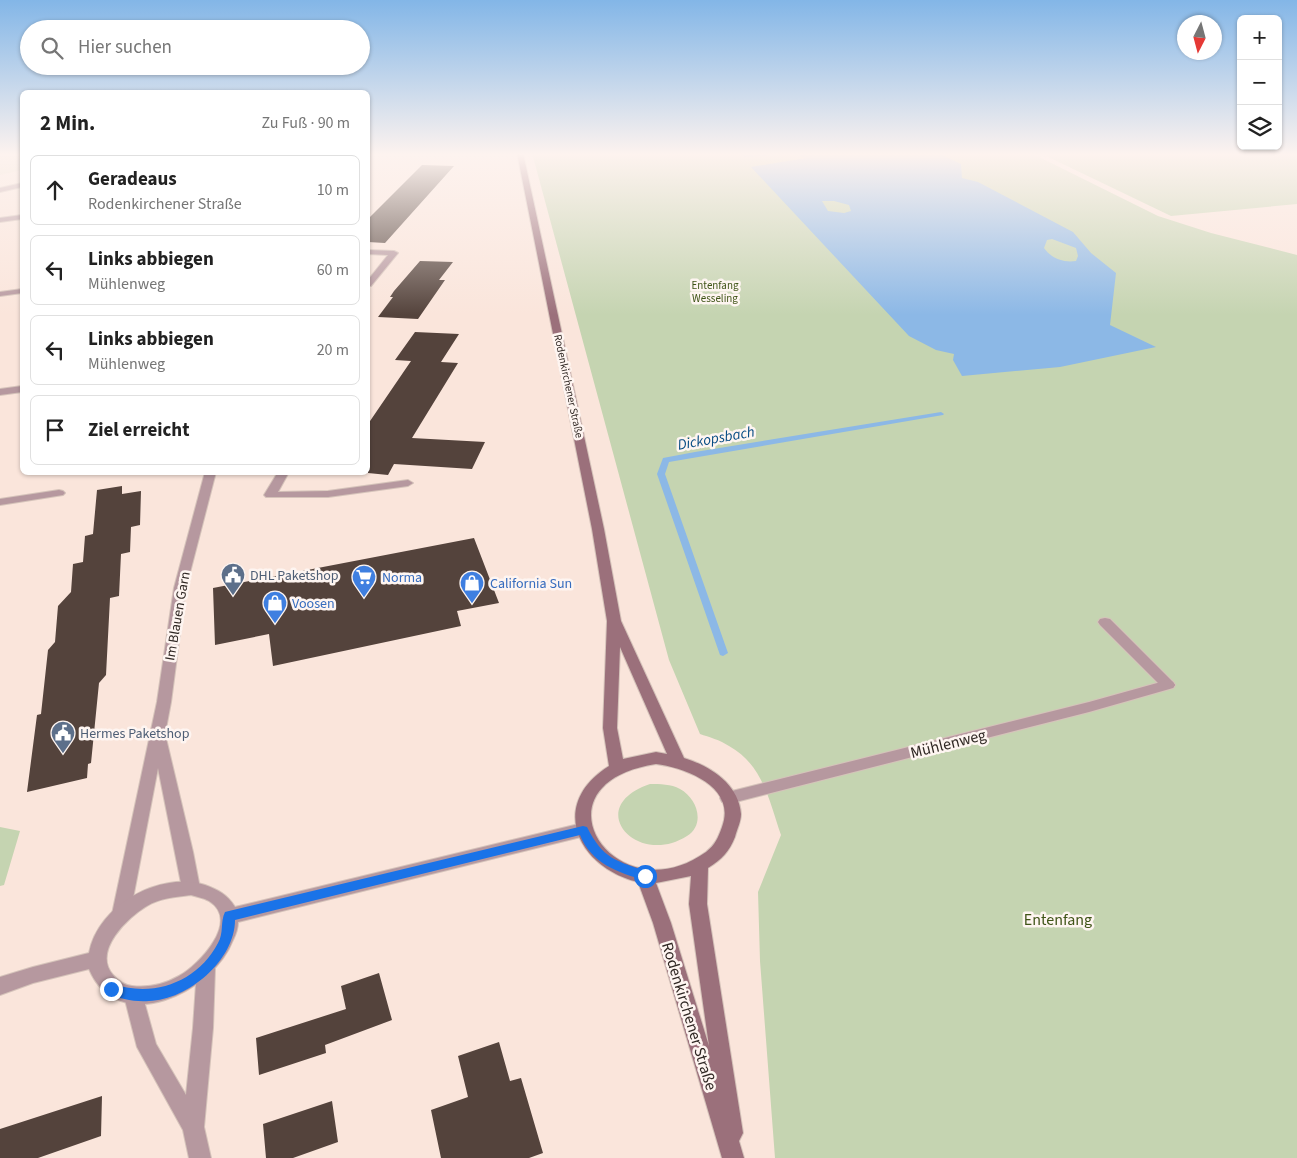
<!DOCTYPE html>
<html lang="de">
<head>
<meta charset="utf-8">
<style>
	:root { --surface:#fff; --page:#f6f6f6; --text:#222; --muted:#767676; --line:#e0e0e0 }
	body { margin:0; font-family:"Source Sans 3",sans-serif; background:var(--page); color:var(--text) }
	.controls { position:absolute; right:15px; top:15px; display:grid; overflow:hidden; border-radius:8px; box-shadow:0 1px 4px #0004 }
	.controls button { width:45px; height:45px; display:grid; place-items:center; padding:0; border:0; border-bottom:1px solid var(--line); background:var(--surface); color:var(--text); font:25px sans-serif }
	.compass { position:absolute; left:1177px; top:15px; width:45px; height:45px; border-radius:50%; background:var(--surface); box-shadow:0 1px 4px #0004; rotate:186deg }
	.stop { position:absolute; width:15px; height:15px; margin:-11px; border:4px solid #1a73e8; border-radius:50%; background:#fff }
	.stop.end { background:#1a73e8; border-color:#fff; box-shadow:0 1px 5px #0008 }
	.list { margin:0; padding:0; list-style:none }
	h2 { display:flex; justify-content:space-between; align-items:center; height:65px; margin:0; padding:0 20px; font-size:21px }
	h2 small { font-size:16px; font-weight:400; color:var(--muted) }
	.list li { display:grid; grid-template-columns:32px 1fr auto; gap:15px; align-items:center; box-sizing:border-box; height:70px; margin:0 10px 10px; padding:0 10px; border:1px solid var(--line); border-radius:8px }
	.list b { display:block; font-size:19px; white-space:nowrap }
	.list p { margin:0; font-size:16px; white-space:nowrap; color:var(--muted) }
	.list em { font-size:16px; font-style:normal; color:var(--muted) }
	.icon { flex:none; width:28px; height:28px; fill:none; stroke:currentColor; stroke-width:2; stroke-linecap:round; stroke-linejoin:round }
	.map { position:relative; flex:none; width:1297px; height:1158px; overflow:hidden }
	.search { position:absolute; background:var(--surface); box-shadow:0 1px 4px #0004; left:20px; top:20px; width:350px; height:55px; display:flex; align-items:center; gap:12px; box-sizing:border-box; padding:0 18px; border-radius:28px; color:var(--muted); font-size:19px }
	.panel { position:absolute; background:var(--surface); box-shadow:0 1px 4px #0004; left:20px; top:90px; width:350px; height:385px; border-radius:8px }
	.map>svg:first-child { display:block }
	.education { fill:#e9dfca }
	.green { fill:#c5d4b1 }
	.water { fill:#8cb8e6; fill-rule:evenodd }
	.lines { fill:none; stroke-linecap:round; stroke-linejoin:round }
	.stream { fill:#8cb8e6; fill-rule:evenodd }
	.building { fill:#54433c }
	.service-casing { stroke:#d5c3ba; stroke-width:2 }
	.minor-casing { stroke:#d5c3ba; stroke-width:2 }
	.tertiary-casing { stroke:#d5c3ba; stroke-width:2 }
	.secondary-casing { stroke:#d5c3ba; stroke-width:2 }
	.service { fill:#b6989f; fill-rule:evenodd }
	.minor { fill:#b6989f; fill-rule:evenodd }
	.tertiary { fill:#b6989f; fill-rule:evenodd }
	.secondary { fill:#9b707b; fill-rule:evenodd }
	.route { fill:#1a73e8 }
	.labels { text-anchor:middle; stroke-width:5; stroke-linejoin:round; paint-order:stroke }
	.far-park-label { font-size:11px; fill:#3f5417; stroke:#fef5f1 }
	.far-street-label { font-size:11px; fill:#2f2723; stroke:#fef5f1 }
	.service-label { font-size:14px; fill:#4e5e75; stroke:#fef5f1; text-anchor:start }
	.shop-label { font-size:14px; fill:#366cbe; stroke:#fef5f1; text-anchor:start }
	.street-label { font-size:14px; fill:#2f2723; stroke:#fef5f1 }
	.water-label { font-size:15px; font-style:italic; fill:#064b83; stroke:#fef5f1 }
	.near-street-label { font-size:16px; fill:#2f2723; stroke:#fef5f1 }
	.near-park-label { font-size:16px; fill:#3f5417; stroke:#fef5f1 }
</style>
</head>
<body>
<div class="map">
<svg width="1297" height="1158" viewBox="0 0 1297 1158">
	<rect width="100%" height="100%" fill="#fae5db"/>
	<path class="education" d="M0 153H11L22 157V170L0 175Z"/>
	<path class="green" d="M532 153H1031L1158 216 1211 233 1297 255V1158H775L760 961 758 892 781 835C769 800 763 765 729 746 720 740 709 737 700 734L669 660Z
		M1040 153H1297V204L1171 216Z
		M650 784C660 784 671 784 680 789 697 798 706 824 687 836 637 868 582 807 650 784Z
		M0 827 20 831 4 885 0 886Z"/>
	<path class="water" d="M739 153H938L961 164 962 178 978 182 1073 232 1091 253 1116 273 1110 325 1156 347 1060 367 962 376 953 360 954 354 936 350 909 336 751 167 806 158 795 154 745 157ZM822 201H834L849 205 851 211 844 213 828 211ZM1052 239 1076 248 1078 256 1076 261C1063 263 1051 258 1044 248L1047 240Z"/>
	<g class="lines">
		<path class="stream" d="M941 412 944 414 943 415 669 462 665 474 728 653 723 656 720 655 657 474 663 458 695 452Z"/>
	</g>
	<path class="building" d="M422 165 454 166 385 243 368 242V219Z
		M420 261 453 262 439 280H445L418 319 378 317 393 297H390L394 291Z
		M415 332 459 334 441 362 458 363 412 438 485 442 472 469 394 464 388 475 368 473V424L411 361 395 360Z
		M122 486V494L141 491 140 525 131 527 130 552 121 554 119 596 110 598 106 675 99 683 91 763 88 764 87 778 27 792 37 715 41 714 48 650 55 642 58 606 71 592 73 564 83 562 85 536 93 534 97 490Z
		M474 538 499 603 457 611 461 626 273 666 269 634 215 645 213 588Z
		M379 973 392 1020 325 1045 326 1053 259 1075 256 1038 346 1009 341 986Z
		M499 1042 510 1081 521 1078 543 1153 529 1158H441L431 1110 468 1097 458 1056Z
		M102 1096 101 1136 38 1158H0V1129Z
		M332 1101 338 1142 293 1158H266L263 1124Z"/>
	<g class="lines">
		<defs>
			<path id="service" d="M368 250 394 251 398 253 371 286H368V280L388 255 368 254Z
				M278 472H289L278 492 328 491 408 480 413 483 408 486 328 497H266L264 495Z
				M1105 618 1110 619 1173 682 1175 685 1173 688H1163L1100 625 1098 622 1100 619Z"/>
			<path id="minor" d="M22 183V187L0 192V188Z
				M22 215V219L0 222V218Z
				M22 289V293L0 296V292Z
				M22 386V392L0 395V389Z
				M205 472H216L186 588 171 702 165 734 193 852 200 888 197 893 191 895 185 893 182 888 158 768 130 914 127 919 121 922 115 919 112 914 157 702 174 588Z
				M59 490 63 491 65 493 63 495 0 505V499Z
				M1168 680 1173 682 1175 685 1173 688 1089 712 728 804 722 802 720 798 722 794 728 792 1089 702Z
				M206 961 213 963 215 969 213 1028 204 1127 211 1158H189L183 1130 137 1047 124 996 127 990 134 987 141 990 156 1044 186 1095 193 1028 197 969 199 963Z"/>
			<path id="tertiary" d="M583 823 589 825 591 830 589 835 238 922C238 928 236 934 233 940 213 993 118 1038 89 969L33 983 0 995V977L33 967 89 953C98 905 160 871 205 885 218 890 227 894 235 907ZM191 895C197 897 204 898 209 901 241 921 199 965 179 976 165 984 149 988 132 986 124 985 118 981 113 975 92 951 128 917 147 906 160 898 176 897 191 895Z"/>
			<path id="secondary" d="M517 153H523L604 529 621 621 684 758C710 766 739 784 741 814 741 822 737 829 735 837 729 852 722 859 708 868L707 904 743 1133 739 1141 744 1158H722L653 923 638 882C577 867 548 804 609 766L603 728 607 621 592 529ZM620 647 667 754 656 752 623 759 617 728ZM656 764C686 768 737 787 722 827 718 838 715 845 706 852 615 917 527 784 656 764ZM691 876 689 904 709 1046 671 923 656 883Z"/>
		</defs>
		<use href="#service" class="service-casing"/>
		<use href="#minor" class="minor-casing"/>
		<use href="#tertiary" class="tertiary-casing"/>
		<use href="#secondary" class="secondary-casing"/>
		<use href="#service" class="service"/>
		<use href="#minor" class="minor"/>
		<use href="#tertiary" class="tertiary"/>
		<use href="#secondary" class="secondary"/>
	</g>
	<linearGradient id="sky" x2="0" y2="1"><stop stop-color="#83b6e7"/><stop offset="0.49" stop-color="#fdf3ef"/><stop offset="1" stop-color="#fdf3ef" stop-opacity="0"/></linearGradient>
	<rect width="1297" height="315" fill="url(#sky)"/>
	<path class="route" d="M583 826 587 827C603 859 616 861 649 872L650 876 649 879 645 880C618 873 591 863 580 835L235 920C235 960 188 1000 149 1001 134 1002 120 999 107 993L105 989 107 985 111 983C152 999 198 982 218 943 224 933 220 922 225 912L229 911Z"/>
	<defs>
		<symbol id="civic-pin" viewBox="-11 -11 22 30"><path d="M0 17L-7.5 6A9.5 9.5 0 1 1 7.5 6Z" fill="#5c6f8a" stroke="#fef5f1"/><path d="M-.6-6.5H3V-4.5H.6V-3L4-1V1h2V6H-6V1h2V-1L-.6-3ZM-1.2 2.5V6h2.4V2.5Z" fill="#fff"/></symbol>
		<symbol id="supermarket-pin" viewBox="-11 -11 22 30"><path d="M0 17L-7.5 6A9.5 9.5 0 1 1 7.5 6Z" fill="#3f7fe0" stroke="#fef5f1"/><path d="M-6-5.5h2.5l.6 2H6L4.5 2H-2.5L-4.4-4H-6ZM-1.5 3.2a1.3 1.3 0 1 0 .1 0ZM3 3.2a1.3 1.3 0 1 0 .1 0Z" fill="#fff"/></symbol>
		<symbol id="shop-pin" viewBox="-11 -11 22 30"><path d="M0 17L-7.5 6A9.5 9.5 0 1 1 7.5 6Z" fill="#3f7fe0" stroke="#fef5f1"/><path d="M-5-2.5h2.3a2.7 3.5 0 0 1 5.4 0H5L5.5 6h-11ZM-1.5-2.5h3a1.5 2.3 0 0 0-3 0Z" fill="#fff"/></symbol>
	</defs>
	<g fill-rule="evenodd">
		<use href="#civic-pin" x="219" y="561" width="28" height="38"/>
		<use href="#supermarket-pin" x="350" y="563" width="28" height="38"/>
		<use href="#shop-pin" x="458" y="569" width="28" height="38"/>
		<use href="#shop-pin" x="261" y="589" width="28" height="38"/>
		<use href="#civic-pin" x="49" y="719" width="28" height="38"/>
	</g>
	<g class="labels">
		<g class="far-park-label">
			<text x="715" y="289">Entenfang<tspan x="715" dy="13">Wesseling</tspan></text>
		</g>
		<g class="far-street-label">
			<text transform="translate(569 386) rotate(78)" y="4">Rodenkirchener Straße</text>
		</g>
		<g class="service-label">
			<text x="250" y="580">DHL Paketshop</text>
			<text x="80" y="738">Hermes Paketshop</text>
		</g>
		<g class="shop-label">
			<text x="382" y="582">Norma</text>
			<text x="490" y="588">California Sun</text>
			<text x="292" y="608">Voosen</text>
		</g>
		<g class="street-label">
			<text transform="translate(177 616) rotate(-80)" y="5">Im Blauen Garn</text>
		</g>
		<g class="water-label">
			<text transform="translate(716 438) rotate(-10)" y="5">Dickopsbach</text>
		</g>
		<g class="near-street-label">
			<text transform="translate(948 743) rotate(-14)" y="6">Mühlenweg</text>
			<text transform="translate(690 1016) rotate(73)" y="6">Rodenkirchener Straße</text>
		</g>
		<g class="near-park-label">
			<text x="1058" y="925">Entenfang</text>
		</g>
	</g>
</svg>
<div class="controls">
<button>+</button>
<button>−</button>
<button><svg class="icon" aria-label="layers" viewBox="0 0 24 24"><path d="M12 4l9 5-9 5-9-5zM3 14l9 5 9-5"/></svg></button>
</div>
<svg class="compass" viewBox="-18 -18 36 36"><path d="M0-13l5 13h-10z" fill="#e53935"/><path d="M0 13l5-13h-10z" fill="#767676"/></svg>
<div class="stop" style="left:645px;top:876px"></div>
<div class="stop end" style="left:111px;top:989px"></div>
<div class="search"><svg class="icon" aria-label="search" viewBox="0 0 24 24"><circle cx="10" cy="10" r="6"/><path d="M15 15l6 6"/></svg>Hier suchen</div>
<section class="panel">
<h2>2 Min.<small>Zu Fuß · 90 m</small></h2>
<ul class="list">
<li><svg class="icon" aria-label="ahead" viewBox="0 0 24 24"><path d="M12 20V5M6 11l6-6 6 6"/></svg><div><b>Geradeaus</b><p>Rodenkirchener Straße</p></div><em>10 m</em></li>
<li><svg class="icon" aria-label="left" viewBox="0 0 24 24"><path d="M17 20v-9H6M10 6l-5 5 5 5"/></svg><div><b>Links abbiegen</b><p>Mühlenweg</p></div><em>60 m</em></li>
<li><svg class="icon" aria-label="left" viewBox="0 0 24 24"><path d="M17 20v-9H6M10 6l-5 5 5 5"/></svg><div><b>Links abbiegen</b><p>Mühlenweg</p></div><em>20 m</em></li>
<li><svg class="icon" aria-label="arrive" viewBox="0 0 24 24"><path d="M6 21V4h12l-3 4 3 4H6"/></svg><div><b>Ziel erreicht</b></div></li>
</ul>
</section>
</div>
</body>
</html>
